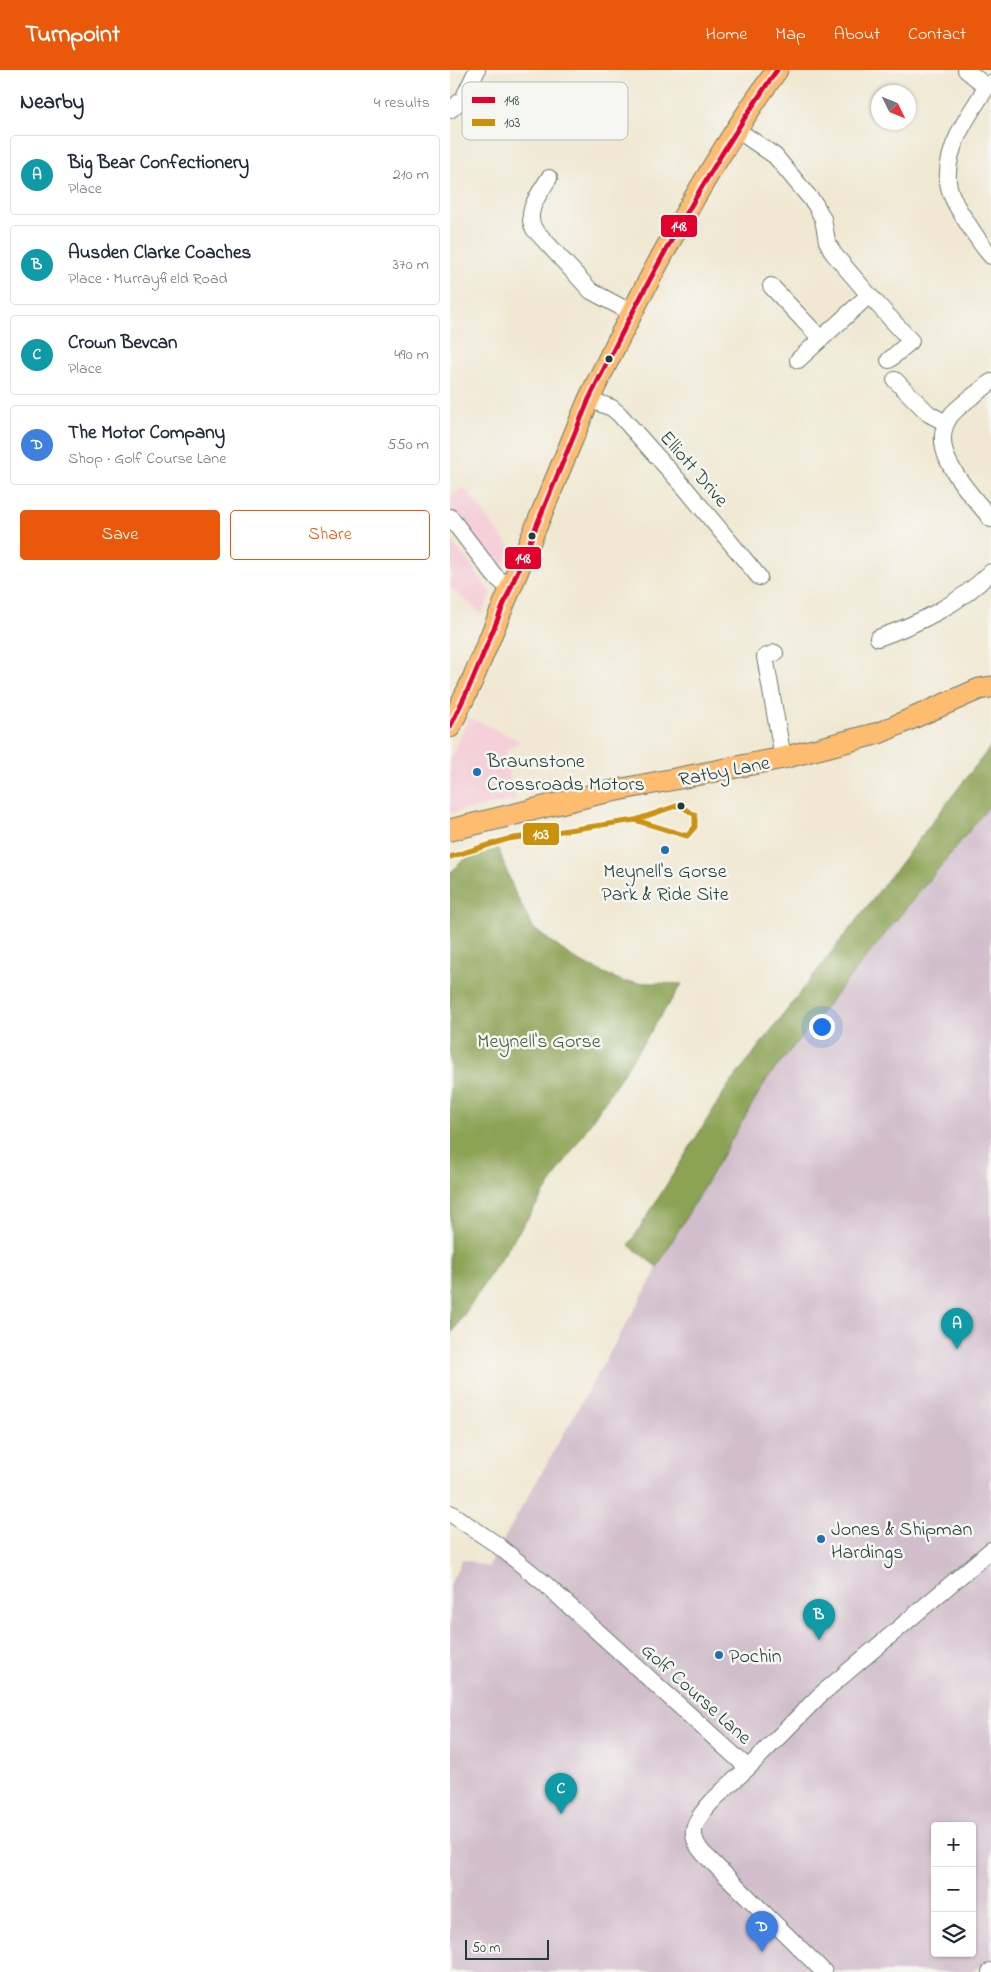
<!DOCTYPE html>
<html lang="en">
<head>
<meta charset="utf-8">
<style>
	:root { --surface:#fff; --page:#f6f6f7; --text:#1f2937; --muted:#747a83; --line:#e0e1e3; --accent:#ea580c }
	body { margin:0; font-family:"Indie Flower",sans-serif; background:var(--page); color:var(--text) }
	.controls { position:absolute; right:15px; bottom:15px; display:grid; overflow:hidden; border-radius:5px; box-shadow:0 1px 4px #0004 }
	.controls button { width:45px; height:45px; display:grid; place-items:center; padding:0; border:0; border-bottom:1px solid var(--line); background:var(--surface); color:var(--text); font:25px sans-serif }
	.compass { position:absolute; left:421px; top:15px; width:45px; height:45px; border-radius:50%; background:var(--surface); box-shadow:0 1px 4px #0004; rotate:133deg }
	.scale { position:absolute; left:15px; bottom:12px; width:84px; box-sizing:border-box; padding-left:5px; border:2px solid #1f3d34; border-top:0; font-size:14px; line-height:18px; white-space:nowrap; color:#1f3d34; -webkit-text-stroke:4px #f6f6f2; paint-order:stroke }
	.you { position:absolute; left:371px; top:956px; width:18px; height:18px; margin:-12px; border:4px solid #fff; border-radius:50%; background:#1a73e8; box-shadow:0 0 0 8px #1a73e833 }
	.badge { display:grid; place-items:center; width:32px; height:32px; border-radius:50%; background:var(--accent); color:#fff; font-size:16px; font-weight:700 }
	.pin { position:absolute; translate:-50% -41px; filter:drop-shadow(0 1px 2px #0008) }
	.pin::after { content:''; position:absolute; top:26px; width:18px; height:15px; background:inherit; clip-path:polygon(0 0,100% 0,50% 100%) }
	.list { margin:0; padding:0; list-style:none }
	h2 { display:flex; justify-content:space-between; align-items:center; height:65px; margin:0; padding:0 20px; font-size:21px }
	h2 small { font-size:16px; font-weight:400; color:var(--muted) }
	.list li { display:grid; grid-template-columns:32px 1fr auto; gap:15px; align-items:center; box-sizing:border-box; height:80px; margin:0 10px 10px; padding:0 10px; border:1px solid var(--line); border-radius:5px }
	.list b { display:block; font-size:19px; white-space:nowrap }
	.list p { margin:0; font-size:16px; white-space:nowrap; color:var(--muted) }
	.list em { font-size:16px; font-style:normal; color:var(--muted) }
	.actions { display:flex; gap:10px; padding:15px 20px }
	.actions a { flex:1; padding:11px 0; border:1px solid var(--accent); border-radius:5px; text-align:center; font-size:18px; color:var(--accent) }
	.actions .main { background:var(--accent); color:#fff }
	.icon { flex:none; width:28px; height:28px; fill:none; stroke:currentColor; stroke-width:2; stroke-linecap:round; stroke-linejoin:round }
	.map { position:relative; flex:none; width:541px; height:1902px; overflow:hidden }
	header { display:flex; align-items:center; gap:30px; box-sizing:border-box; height:70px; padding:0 25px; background:var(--accent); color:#fff }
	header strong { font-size:24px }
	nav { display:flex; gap:28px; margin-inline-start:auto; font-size:18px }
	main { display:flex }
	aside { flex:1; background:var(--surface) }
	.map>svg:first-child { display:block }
	.built { fill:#f5cfd9 }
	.industrial { fill:#d1bdcb; fill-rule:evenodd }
	.forest { fill:#8ca354; stroke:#567044 }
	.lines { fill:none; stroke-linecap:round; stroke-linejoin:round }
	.minor-casing { stroke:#68796b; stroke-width:18 }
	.major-casing { stroke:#68796b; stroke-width:23 }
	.minor { stroke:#fff; stroke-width:16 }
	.major { stroke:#febc70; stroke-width:21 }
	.bus-1-casing { stroke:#f6f6f2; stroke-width:9 }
	.bus-2-casing { stroke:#f6f6f2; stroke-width:9 }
	.bus-1 { stroke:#e4002b; stroke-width:5 }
	.bus-2 { stroke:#cc910a; stroke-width:5 }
	.bus-dot { fill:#1f3d34; stroke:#f6f6f2; stroke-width:2 }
	.poi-dot { fill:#1f6fb2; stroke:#f6f6f2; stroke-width:2 }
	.labels { text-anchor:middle; stroke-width:5; stroke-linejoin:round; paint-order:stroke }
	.street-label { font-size:20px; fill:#1f3d34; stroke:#f6f6f2 }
	.poi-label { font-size:20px; fill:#1f3d34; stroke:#f6f6f2; text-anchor:start }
	.park-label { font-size:20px; fill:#435c3e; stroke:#f6f6f2 }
	.key { fill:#f6f6f2; stroke:#b6beb9; stroke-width:1 }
	.key-label { font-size:14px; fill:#1f3d34 }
	.line-badge { stroke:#f6f6f2; stroke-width:2 }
	.badge-label { font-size:14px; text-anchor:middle; font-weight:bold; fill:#fff }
</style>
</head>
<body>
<header>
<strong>Turnpoint</strong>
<nav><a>Home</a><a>Map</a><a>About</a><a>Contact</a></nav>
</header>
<main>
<aside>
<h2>Nearby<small>4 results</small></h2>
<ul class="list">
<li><span class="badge" style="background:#0f9aa8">A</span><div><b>Big Bear Confectionery</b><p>Place</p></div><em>210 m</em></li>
<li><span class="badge" style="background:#0f9aa8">B</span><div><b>Ausden Clarke Coaches</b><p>Place · Murrayfield Road</p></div><em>370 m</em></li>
<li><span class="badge" style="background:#0f9aa8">C</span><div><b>Crown Bevcan</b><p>Place</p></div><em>490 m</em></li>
<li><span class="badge" style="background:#3f7fe0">D</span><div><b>The Motor Company</b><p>Shop · Golf Course Lane</p></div><em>550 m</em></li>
</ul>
<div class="actions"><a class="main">Save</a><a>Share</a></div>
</aside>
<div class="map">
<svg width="541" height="1902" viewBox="0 0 541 1902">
	<rect width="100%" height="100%" fill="#f6f6f2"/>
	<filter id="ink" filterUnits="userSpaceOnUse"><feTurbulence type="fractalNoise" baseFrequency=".02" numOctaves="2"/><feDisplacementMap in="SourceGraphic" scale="10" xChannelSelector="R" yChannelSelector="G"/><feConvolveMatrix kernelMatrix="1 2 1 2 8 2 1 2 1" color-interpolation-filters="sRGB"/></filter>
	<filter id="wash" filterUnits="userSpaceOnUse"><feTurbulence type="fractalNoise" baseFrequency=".0096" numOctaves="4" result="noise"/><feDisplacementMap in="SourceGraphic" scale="20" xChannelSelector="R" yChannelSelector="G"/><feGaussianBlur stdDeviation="1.12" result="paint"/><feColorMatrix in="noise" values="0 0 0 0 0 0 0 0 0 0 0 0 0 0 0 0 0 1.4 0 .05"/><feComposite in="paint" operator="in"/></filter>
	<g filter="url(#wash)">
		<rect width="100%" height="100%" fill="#f0e8d2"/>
		<path class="built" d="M14 417 60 478 49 505 0 440V427Z
			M0 469 41 523 32 544 0 517Z
			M19 647 70 671 54 682 66 730 0 743V690Z"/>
		<path class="industrial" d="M541 716V1891L521 1902H0V1515L12 1489 38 1497 204 1205 207 1197 317 1009ZM485 1756H522V1883H485Z"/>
		<path class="forest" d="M541 676V734L317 1009 207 1197 179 1175 278 1016Z
			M48 778 65 823 84 859 126 890 174 912 232 914 0 1266V803L13 790Z"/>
	</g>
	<g filter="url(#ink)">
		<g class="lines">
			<defs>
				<path id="minor" d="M516 0 537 17 541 13
					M537 17C519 44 495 78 498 112 500 127 510 142 518 154 525 165 532 176 541 186
					M0 40 13 29 27 0
					M286 59 325 86 365 134 373 149 377 171 383 183 419 225 348 290
					M99 108C90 123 74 141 84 159L141 221 182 243
					M321 216 371 269
					M419 225 461 271 439 290
					M445 310 479 344 496 353
					M541 312C529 322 513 332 502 344 473 379 520 422 541 449
					M139 329 162 338 169 344 236 419 309 507
					M0 447 44 505 61 520
					M428 568C470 553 509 534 541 502
					M325 583 315 587 333 688
					M0 1443 46 1474 94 1513 298 1698C283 1712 246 1741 244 1761 243 1770 248 1777 253 1783L374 1902
					M298 1698 369 1626 541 1480
					M540 1902 541 1901"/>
				<path id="major" d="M0 657 22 611 139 329C194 216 253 102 327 0
					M0 760 147 724 333 688 429 663 529 619 541 617"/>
			</defs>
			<use href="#minor" class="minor-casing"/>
			<use href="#major" class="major-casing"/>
			<use href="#minor" class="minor"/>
			<use href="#major" class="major"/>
			<defs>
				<path id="bus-1" d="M0 657 22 611 139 329C195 215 254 104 327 0"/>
				<path id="bus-2" d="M229 735 245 745V757L237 766 185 750Z
					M0 787 58 769 185 750"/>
			</defs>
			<use href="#bus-1" class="bus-1-casing"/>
			<use href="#bus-2" class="bus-2-casing"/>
			<use href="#bus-1" class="bus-1"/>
			<use href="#bus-2" class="bus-2"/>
		</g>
	</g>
	<g class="bus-dot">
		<circle cx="159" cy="289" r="4.5"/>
		<circle cx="82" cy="466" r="4.5"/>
		<circle cx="231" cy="736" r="4.5"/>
	</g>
	<g class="poi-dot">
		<circle cx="27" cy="702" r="5"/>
		<circle cx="215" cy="780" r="5"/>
		<circle cx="371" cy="1469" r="5"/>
		<circle cx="269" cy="1585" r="5"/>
	</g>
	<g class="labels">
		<g class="street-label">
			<text transform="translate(245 398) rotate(49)" y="7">Elliott Drive</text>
			<text transform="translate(274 700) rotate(-11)" y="7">Ratby Lane</text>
			<text transform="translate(247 1623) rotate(42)" y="7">Golf Course Lane</text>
		</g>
		<g class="poi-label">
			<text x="37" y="697">Braunstone<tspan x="37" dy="23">Crossroads Motors</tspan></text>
			<text x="215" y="807" text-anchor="middle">Meynell's Gorse<tspan x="215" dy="23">Park &amp; Ride Site</tspan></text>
			<text x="381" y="1465">Jones &amp; Shipman<tspan x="381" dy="23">Hardings</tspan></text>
			<text x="279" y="1592">Pochin</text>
		</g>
		<g class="park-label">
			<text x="89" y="977">Meynell's Gorse</text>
		</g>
	</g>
	<rect x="12" y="12" width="166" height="58" rx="8" class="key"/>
	<rect x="22" y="27" width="23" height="6" fill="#e4002b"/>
	<rect x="22" y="49" width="23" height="7" fill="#cc910a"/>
	<g class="key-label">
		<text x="54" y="35">148</text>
		<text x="54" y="57">103</text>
	</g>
	<g class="line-badge">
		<rect x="210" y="144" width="38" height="24" rx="5" fill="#e4002b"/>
		<rect x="54" y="476" width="38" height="24" rx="5" fill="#e4002b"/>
		<rect x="72" y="752" width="38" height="24" rx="5" fill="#cc910a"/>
	</g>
	<g class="badge-label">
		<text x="229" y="161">148</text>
		<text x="73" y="493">148</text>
		<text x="91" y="769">103</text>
	</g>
</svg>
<div class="controls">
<button>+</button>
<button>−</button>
<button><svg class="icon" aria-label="layers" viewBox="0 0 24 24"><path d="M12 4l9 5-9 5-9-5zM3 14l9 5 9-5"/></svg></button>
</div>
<svg class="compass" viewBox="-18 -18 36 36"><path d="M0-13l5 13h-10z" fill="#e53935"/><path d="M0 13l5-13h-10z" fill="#747a83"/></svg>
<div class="scale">50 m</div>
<div class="you"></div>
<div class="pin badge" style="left:507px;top:1279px;background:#0f9aa8">A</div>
<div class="pin badge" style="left:369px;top:1570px;background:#0f9aa8">B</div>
<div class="pin badge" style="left:111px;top:1744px;background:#0f9aa8">C</div>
<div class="pin badge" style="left:312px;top:1882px;background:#3f7fe0">D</div>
</div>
</main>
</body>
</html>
